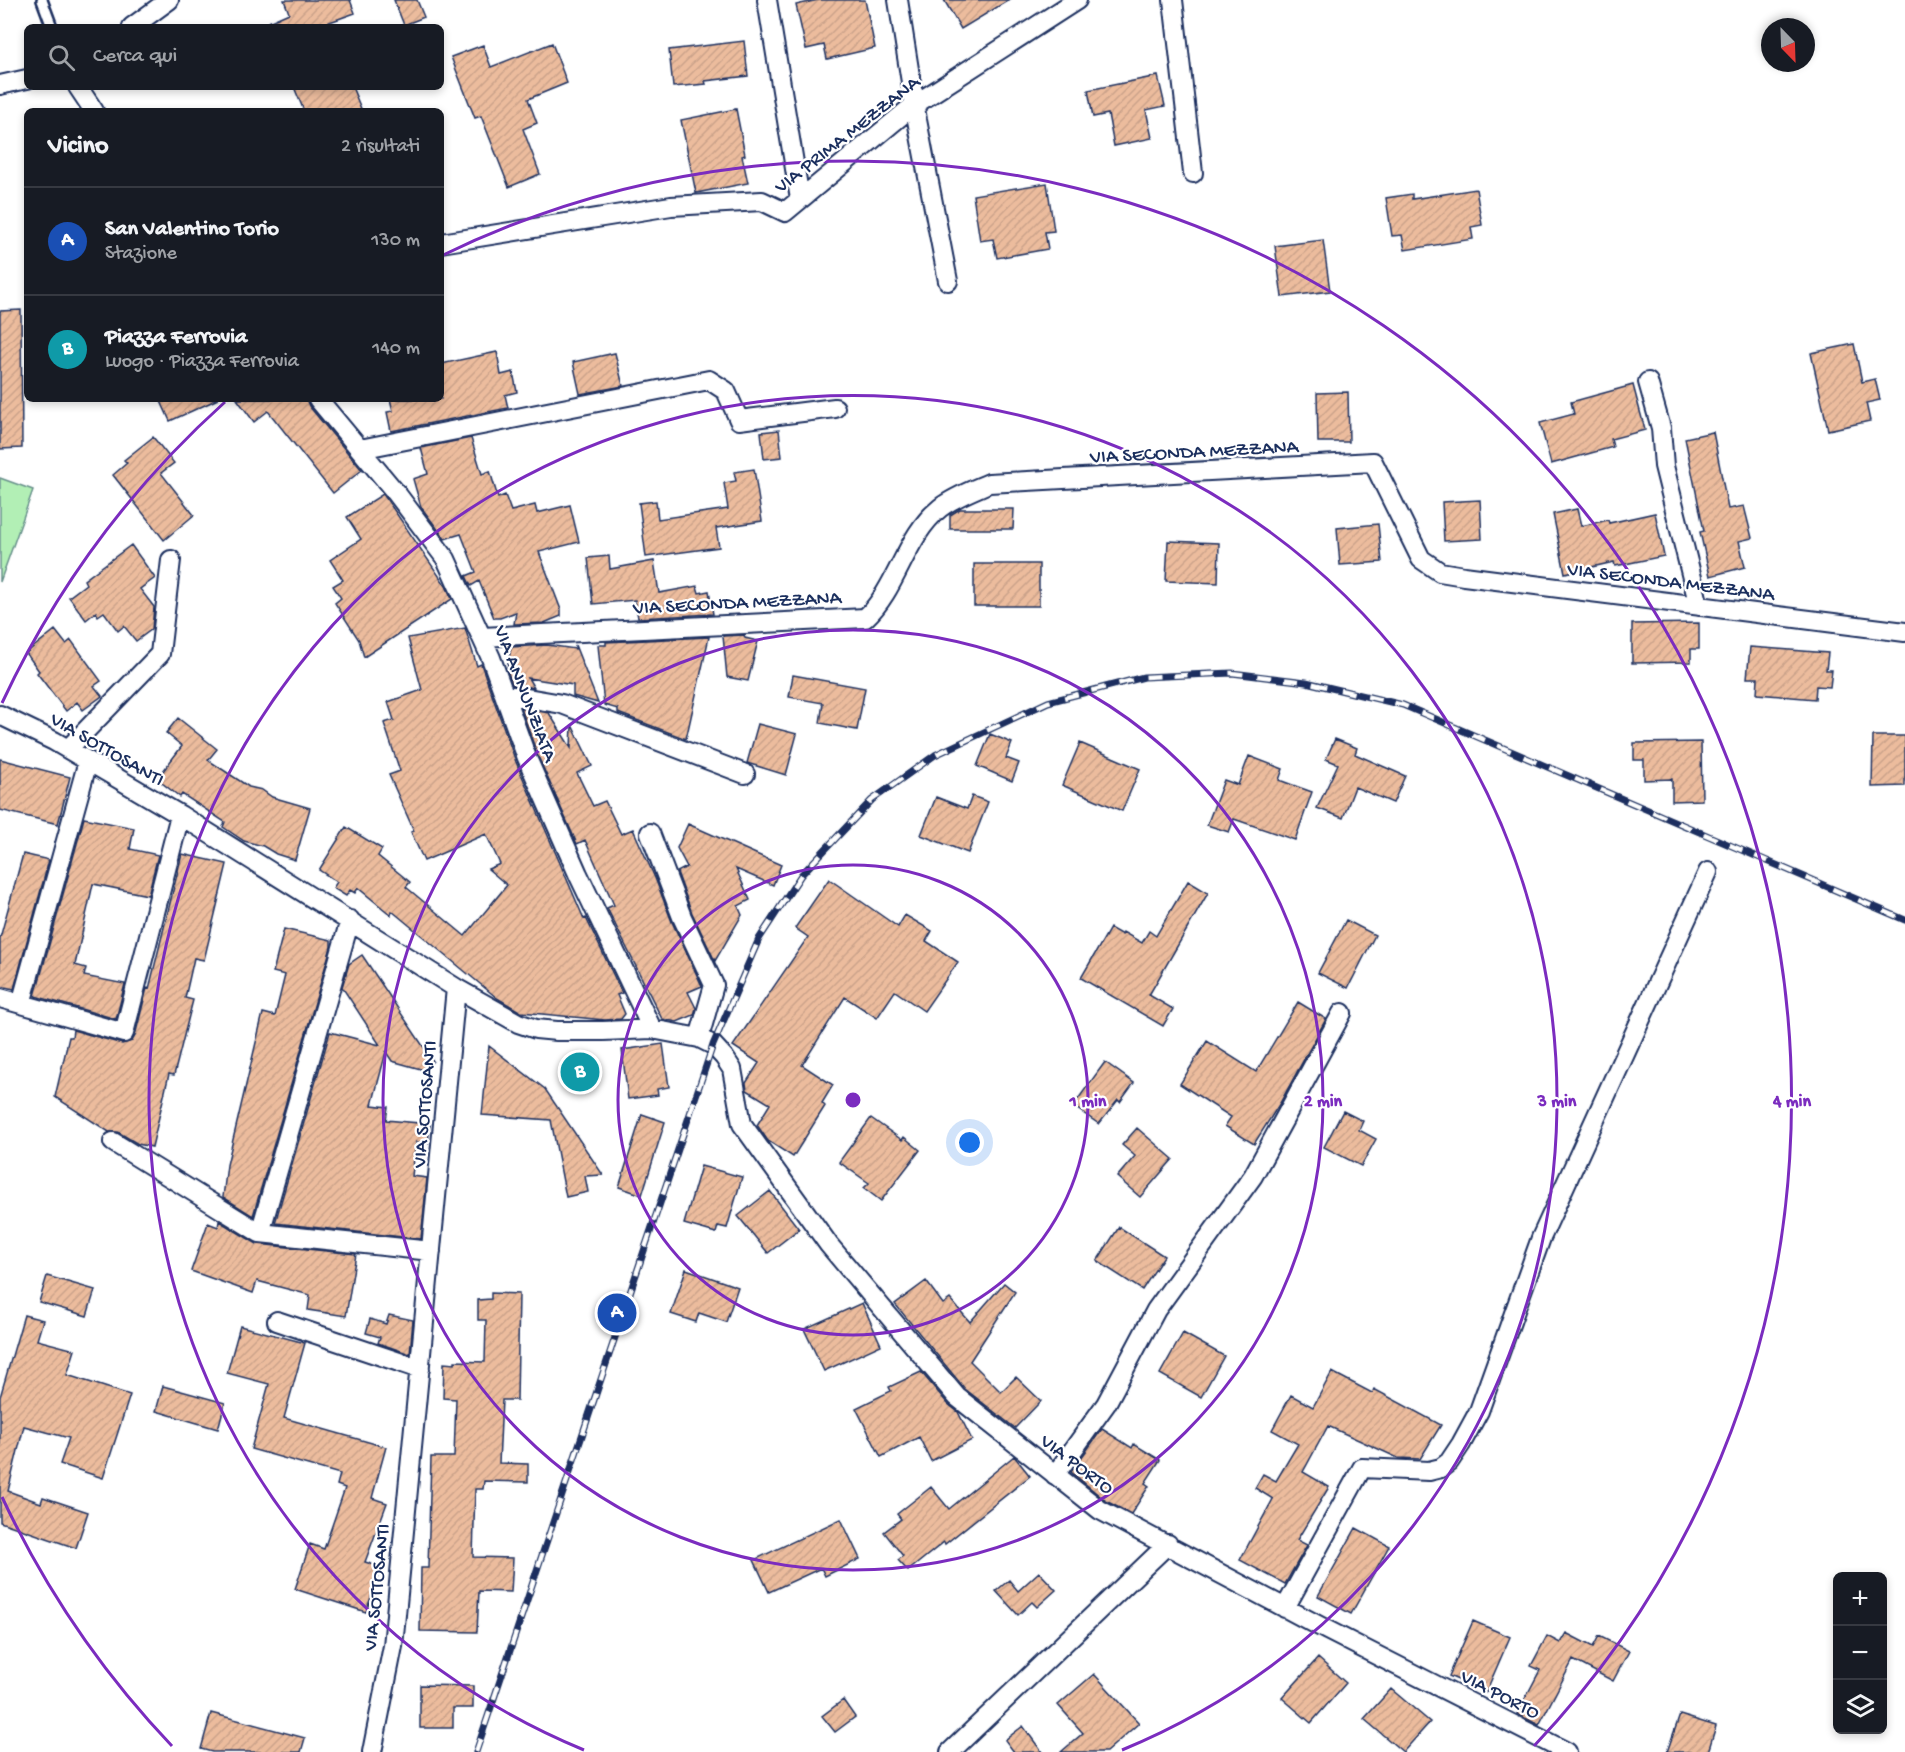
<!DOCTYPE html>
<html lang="it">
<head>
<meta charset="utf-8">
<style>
	:root { --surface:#171b24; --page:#242831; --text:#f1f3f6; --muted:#9ea1a6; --line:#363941; --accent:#c8321e }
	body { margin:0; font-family:"Gochi Hand",sans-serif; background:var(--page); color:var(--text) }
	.controls { position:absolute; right:18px; bottom:18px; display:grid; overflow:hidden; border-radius:9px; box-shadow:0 3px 9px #0003 }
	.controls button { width:54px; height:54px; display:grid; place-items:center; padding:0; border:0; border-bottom:2px solid var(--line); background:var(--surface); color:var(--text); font:30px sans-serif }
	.compass { position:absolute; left:1761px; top:18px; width:54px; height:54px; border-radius:50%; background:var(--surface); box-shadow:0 3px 9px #0003; rotate:157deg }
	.you { position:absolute; left:970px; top:1143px; width:21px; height:21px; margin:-15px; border:4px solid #fff; border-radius:50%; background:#1a73e8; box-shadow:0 0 0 9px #1a73e833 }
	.badge { display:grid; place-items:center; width:39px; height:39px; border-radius:50%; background:var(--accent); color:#fff; font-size:20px; font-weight:700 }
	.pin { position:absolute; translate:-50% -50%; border:3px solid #fff; box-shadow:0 2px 6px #0006 }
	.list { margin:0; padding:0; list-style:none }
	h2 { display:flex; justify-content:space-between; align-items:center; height:78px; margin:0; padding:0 24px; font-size:26px }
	h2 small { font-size:20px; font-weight:400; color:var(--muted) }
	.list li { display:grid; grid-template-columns:39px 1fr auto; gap:18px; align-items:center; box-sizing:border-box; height:108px; padding:0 24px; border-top:2px solid var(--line) }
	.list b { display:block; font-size:22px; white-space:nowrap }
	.list p { margin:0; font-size:20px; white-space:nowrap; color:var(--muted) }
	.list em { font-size:20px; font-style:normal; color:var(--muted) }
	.icon { flex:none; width:33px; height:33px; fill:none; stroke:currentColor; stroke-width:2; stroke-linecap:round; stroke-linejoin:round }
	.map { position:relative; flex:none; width:1905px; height:1752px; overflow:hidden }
	.search { position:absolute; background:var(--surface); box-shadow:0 3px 9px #0003; left:24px; top:24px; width:420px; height:66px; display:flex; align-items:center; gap:15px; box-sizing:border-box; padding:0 21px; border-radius:9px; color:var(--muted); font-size:22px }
	.panel { position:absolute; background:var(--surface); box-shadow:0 3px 9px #0003; left:24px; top:108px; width:420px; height:294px; border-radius:9px }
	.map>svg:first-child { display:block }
	.grass { fill:#b2efb5; stroke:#668f8a; stroke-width:1.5 }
	.building { fill:url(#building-hatch); stroke:#1b2f5e; stroke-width:1.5 }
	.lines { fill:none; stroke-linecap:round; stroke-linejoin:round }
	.service-casing { stroke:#1b2f5e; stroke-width:14 }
	.minor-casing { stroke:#1b2f5e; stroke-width:22 }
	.service { stroke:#fff; stroke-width:9 }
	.minor { stroke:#fff; stroke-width:18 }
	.rail-casing { stroke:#1b2f5e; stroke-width:7 }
	.rail { stroke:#fff; stroke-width:4.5; stroke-dasharray:14; stroke-linecap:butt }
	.ring { fill:none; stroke:#7b2cbf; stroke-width:3 }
	.labels { text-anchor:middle; stroke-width:4.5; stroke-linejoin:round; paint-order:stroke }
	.street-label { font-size:20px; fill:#1b2f5e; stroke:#fff }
	.centre { fill:#7b2cbf; stroke:#fff; stroke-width:3 }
	.ring-label { font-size:18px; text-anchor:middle; font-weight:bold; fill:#7b2cbf; stroke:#fff; stroke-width:4.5; stroke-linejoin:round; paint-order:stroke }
</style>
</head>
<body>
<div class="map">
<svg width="1905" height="1752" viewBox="0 0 1905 1752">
	<defs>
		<pattern id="building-hatch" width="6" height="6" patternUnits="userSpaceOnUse" patternTransform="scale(1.5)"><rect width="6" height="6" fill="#ecbc9d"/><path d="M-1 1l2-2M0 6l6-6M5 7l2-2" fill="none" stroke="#caa28a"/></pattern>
	</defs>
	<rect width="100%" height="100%" fill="#fff"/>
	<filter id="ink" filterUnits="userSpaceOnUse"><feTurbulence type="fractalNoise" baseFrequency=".0167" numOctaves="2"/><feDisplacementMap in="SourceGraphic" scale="12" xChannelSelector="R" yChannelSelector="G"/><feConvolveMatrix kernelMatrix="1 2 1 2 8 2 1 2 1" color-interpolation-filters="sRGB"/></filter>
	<g filter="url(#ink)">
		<path class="grass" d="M0 478 33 490 0 582Z"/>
		<path class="building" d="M284 0H350L355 13 327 23 329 27H257L289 13Z
			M394 0H417L424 17 404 25Z
			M818 0H865L875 48 827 59 824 45 806 49 796 5Z
			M944 0H1009L961 29Z
			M744 41 748 76 705 81 706 84 673 87 669 50Z
			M552 43 567 83 528 99 537 123 523 129 540 174 509 187 481 116 475 118 451 57 483 45 491 67Z
			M1158 76 1165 106 1146 110 1152 138 1114 146 1108 114 1093 117 1088 90Z
			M294 87H352L362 111H304Z
			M736 109 745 155 742 156 748 183 696 193 681 120Z
			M1047 183 1054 231 1045 232 1048 249 997 258 993 239 980 241 973 195Z
			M1476 189 1482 225 1471 227 1473 239 1405 250 1402 235 1392 236 1386 198 1412 194V199Z
			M1323 240 1330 291 1282 297 1275 246Z
			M21 310 22 448 0 449V311Z
			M1854 344 1862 382 1875 379 1880 400 1866 403 1870 421 1828 430 1811 353Z
			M497 352 501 375 513 372 517 392 505 395 508 408 391 431 387 412 393 411 390 399H441V364Z
			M615 353 623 386 580 394 573 362Z
			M1633 385 1645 430 1611 439 1613 447 1551 464 1540 423 1574 414 1571 402Z
			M1348 392 1349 442H1318L1317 393Z
			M160 399H218L170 421Z
			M237 399H306L309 406 362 470 333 493 268 411 254 422Z
			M779 430 782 457 764 459 761 432Z
			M1713 432 1728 509 1744 506 1752 538 1739 541 1745 567 1710 576 1700 532 1704 531 1685 438Z
			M153 437 174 463 161 473 194 515 164 540 113 475 127 463 124 460Z
			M471 438 482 474 490 471 498 498 505 495 511 511 535 505 537 513 570 505 579 542 539 552 561 610V616L544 623 514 624 516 612 500 618H494L479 581 471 586 466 576 476 572 461 534 445 539 421 507 413 479 428 474 421 448Z
			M754 469 762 521 716 528 719 547 646 557 639 503 656 501 658 519 728 509 724 483 736 481 734 472Z
			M383 494 446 586 452 599 364 657 359 640 335 603 341 598 333 586 343 580 330 560 361 539 347 517Z
			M1480 500 1482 539 1444 541 1442 502Z
			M960 509H1014L1013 529H950V515Z
			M1577 509 1581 526 1608 520 1609 523 1655 513 1664 556 1615 566 1614 562 1565 573 1553 514Z
			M1378 524 1382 562 1340 565 1337 528Z
			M1168 541 1219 543 1218 583 1166 581Z
			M131 545 155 578 140 589 154 607 152 629 136 641 124 626 118 631 104 612 98 616 96 612 86 620 69 597 86 584 84 580Z
			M609 556 610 569 654 561 659 593 697 586 699 593 709 591 713 614 638 618 635 600 593 604 588 558Z
			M974 564H1039V606H974Z
			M1699 623V649H1691V662L1632 663V624Z
			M465 628 477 666 481 664 516 762 556 854 584 919 586 918 622 993 617 995 625 1014 621 1019 605 1020 521 1012 497 998 392 911 391 915 358 888 355 893 350 890 346 896 333 888 337 882 319 870 346 827 382 849 378 856 410 882 406 887 465 936 507 885 488 869 500 864 486 834 424 861 411 832 414 831 389 775 400 771 384 723 394 720 388 702 422 690 408 638Z
			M55 630 66 644 71 640 101 681 94 686 102 696 83 710 77 702 66 711 37 673 39 671 26 653Z
			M744 635 745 638 758 641 748 681 727 677 723 636Z
			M709 637 686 739 618 713V709L604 705 598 645H606V642Z
			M547 645 575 649V645L598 703 573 696V685L528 678 534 688 512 684 507 670 511 647Z
			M1750 647 1828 653 1826 670H1832L1830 687 1816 686 1815 699 1757 694 1758 678H1747Z
			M793 675 865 688 857 730 820 723 823 703 789 697Z
			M521 708 549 713 571 748 572 725 592 766 577 773 593 806 605 801 621 834 633 829 655 878 672 922 702 986 688 992 696 1008 694 1015 677 1022 662 1019 607 908 614 905 585 840 577 844 537 754Z
			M178 718 217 749 208 760 249 787 262 790 272 797 310 808 295 860 276 854 263 846 244 841 223 827 225 822 182 794 180 797 157 779 182 746 166 733Z
			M758 724 797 734 786 775 747 763Z
			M990 734 1012 743 1006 758 1019 763 1012 781 977 766Z
			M1873 736H1905V786L1872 787Z
			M1335 739 1357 748 1355 754 1405 776 1393 803 1355 787 1343 818 1317 808 1338 764 1326 759Z
			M1701 742 1702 800 1672 801V779L1644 780V760H1634V743Z
			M1080 743 1140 769 1122 811 1062 785Z
			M1249 756 1283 769 1279 780 1312 792 1295 840 1234 819 1229 832 1207 825 1224 780 1238 785Z
			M0 759 70 777 58 824 0 810Z
			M972 796 988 802 968 853 921 835 936 797 967 809Z
			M84 818 134 828 130 849 158 855 148 895 93 884 75 965 86 968 84 976 125 984 116 1019 35 996Z
			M688 824 781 865 773 885 736 869 750 900 738 906 742 915 715 961 692 913 677 872 687 867 677 848Z
			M23 854 49 860 14 989 0 986V938Z
			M182 854 227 864 204 960 194 958 185 998 193 1000 174 1075 169 1074 152 1147 138 1144 118 1132H109L55 1097 69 1037H72L73 1030 122 1044 132 1041 135 1036 147 988 149 989Z
			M829 879 898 927 905 915 932 931 926 941 958 962 924 1011 895 991 877 1018 845 997 802 1065 833 1085 822 1103 825 1106 793 1157 768 1141 757 1125 770 1104 747 1090 746 1083 759 1063 733 1046 808 937 795 928Z
			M1188 881 1208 893 1149 995 1173 1009 1163 1026 1081 978 1110 928 1122 935 1123 932 1142 943 1149 931 1156 936Z
			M1346 920 1375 935 1348 988 1318 973Z
			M284 929 331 940V947L253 1216 223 1197 227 1165 263 1013 275 1016 285 975 273 972Z
			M362 955 433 1061 424 1070 392 1061 386 1052 372 1105 388 1107 386 1120 430 1124 428 1143 416 1142 412 1176 427 1178 421 1239 275 1223 330 1032 380 1045 342 987 349 964Z
			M1298 1002 1326 1019 1280 1103 1254 1144 1225 1126 1231 1117 1180 1084 1207 1041 1256 1072Z
			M663 1044 669 1087 657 1089 658 1095 628 1099 622 1050Z
			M489 1046 545 1089 603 1175 585 1176 588 1192 566 1197 551 1120 482 1115Z
			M1105 1062 1134 1083 1120 1102 1118 1100 1099 1124 1073 1106Z
			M1343 1111 1363 1121 1359 1130 1376 1139 1361 1166 1324 1147Z
			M642 1114 665 1122 642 1195 619 1187Z
			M871 1118 902 1140 904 1137 920 1150 881 1201 864 1188 869 1183 839 1162Z
			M1137 1128 1173 1159 1140 1197 1117 1177 1135 1156 1122 1145Z
			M701 1166 742 1177 727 1228 718 1226 716 1233 684 1224Z
			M770 1191 799 1229 768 1253 738 1216Z
			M219 1221 257 1244 356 1254 346 1316 308 1310 310 1295 257 1281 253 1293 191 1271 208 1223 218 1227Z
			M1119 1227 1164 1256 1142 1290 1097 1261Z
			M686 1269 738 1287 726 1322 699 1313 696 1322 671 1314Z
			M47 1276 95 1290 87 1316 39 1302Z
			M926 1281 943 1304 950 1299 970 1322 1004 1283 1015 1292 970 1361 1001 1392 1016 1377 1041 1401 1015 1428 965 1389 895 1304Z
			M491 1293 519 1294 517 1400H502L499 1463 528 1464V1482L484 1481 483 1489H475L473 1557 513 1558 511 1592 479 1591 477 1632 420 1631 421 1568H428L431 1457H454L456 1399 443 1398 444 1363 455 1364V1361L485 1362 486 1320H478V1300L491 1299Z
			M862 1303 881 1345 824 1371 804 1329Z
			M24 1315 43 1320 37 1340 75 1350 67 1375 130 1395 103 1478 60 1464 69 1438 24 1426 8 1491 41 1503 43 1497 88 1512 76 1548 0 1522V1397Z
			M389 1315 413 1320 410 1354 378 1343 380 1337 366 1333 370 1319 386 1324Z
			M240 1326 305 1343 284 1418 386 1447 372 1498 387 1503 365 1562 381 1567 366 1612 295 1589 310 1544 324 1549 345 1488 337 1485 340 1474 251 1449 269 1384 227 1373Z
			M1183 1333 1224 1356 1201 1397 1160 1374Z
			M921 1372 948 1404 958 1412 972 1440 931 1461 919 1437 881 1457 856 1408 891 1391 889 1387Z
			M1332 1372 1372 1393 1374 1389 1441 1425 1420 1459 1398 1458 1328 1426 1303 1472 1329 1487 1297 1540 1307 1545 1285 1584 1240 1560 1273 1499 1255 1488 1263 1474 1276 1481 1298 1444 1272 1430 1291 1395 1313 1407Z
			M163 1386 225 1403 218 1429 156 1411Z
			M1102 1429 1132 1448 1134 1444 1160 1460 1145 1483 1149 1486 1131 1514 1106 1501 1071 1472Z
			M1014 1456 1030 1476 945 1544 944 1542 908 1571 898 1560 903 1556 884 1532 901 1519 897 1514 931 1487 949 1509Z
			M841 1519 860 1559 825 1576 821 1568 769 1592 754 1560Z
			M1356 1528 1389 1546 1351 1614 1318 1596Z
			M1039 1572 1056 1590 1037 1607 1032 1602 1018 1615 996 1591 1009 1580 1018 1591Z
			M1473 1621 1510 1637 1486 1692 1449 1676Z
			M1566 1633 1593 1647 1599 1636 1629 1651 1613 1681 1573 1660 1539 1725 1517 1714 1540 1670 1531 1666 1547 1636 1560 1643Z
			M1318 1658 1346 1683 1311 1723 1282 1698Z
			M1094 1674 1139 1723 1106 1752H1061L1083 1733 1058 1705Z
			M420 1685 473 1686V1708H453V1728H420Z
			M1391 1689 1430 1722 1403 1752 1364 1719Z
			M843 1700 855 1717 835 1732 822 1716Z
			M211 1713 305 1738 301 1752H212L201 1749Z
			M1680 1715 1716 1726 1708 1752H1667Z
			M1023 1726 1042 1752H1014L1005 1740Z"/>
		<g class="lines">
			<defs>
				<path id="service" d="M42 0 52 27"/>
				<path id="minor" d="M767 0 800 199
					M898 0 917 120 948 281
					M1173 0 1193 173
					M132 27 169 0
					M0 85 27 79
					M78 87 94 111
					M441 243 671 206 762 201 785 212 914 105 1077 0
					M1648 382 1661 428 1664 466 1699 606
					M318 399 397 494 446 559 491 658 527 758 578 874 652 1029
					M360 449 709 380 726 391 739 420 835 408
					M482 637 865 618C898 588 905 536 940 508 954 497 973 490 989 483L1373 462 1421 559 1440 572 1464 576 1905 632
					M504 694 562 704 745 774
					M0 715 54 741 180 815 456 988 393 1646 372 1752
					M68 749 160 654 171 560
					M650 833 682 917 714 985 699 1038
					M456 988 518 1023 536 1029 557 1031H603L652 1029 699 1038 713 1045 724 1057 732 1069 742 1124 829 1245 957 1397 1100 1510 1327 1630 1567 1752
					M0 998 124 1033 180 815
					M21 1004 88 761
					M113 1142 260 1233 431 1251
					M260 1233 350 920
					M277 1321 420 1369
					M1055 1475 1106 1404 1156 1310 1253 1176 1342 1013
					M1285 1608 1362 1468 1429 1471 1441 1468 1449 1462 1461 1444 1479 1411 1541 1238 1708 872
					M950 1752 1168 1544"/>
			</defs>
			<use href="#service" class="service-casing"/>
			<use href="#minor" class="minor-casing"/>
			<use href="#service" class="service"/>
			<use href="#minor" class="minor"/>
			<defs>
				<path id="rail" d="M476 1752 713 1045 759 939 801 875 872 800 935 755 1048 702 1144 677 1232 673 1306 682 1403 705 1905 920"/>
			</defs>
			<use href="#rail" class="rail-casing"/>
			<use href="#rail" class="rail"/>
		</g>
	</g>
	<g class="ring">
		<circle cx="853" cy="1100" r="235"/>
		<circle cx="853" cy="1100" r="470"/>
		<path d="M584 1750A704 704 0 1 1 1122 1750"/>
		<path d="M172 1746A939 939 0 0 1 2 1497M2 703A939 939 0 0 1 225 402M441 256A939 939 0 0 1 1534 1746"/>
	</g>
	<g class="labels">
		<g class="street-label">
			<text transform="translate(846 133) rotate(-38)" y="7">VIA PRIMA MEZZANA</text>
			<text transform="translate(1194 450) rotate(-3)" y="7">VIA SECONDA MEZZANA</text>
			<text transform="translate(1671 580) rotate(7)" y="7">VIA SECONDA MEZZANA</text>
			<text transform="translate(737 601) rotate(-3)" y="7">VIA SECONDA MEZZANA</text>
			<text transform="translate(527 693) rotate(69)" y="7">VIA ANNUNZIATA</text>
			<text transform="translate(108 748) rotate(30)" y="7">VIA SOTTOSANTI</text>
			<text transform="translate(423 1104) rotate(-85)" y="7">VIA SOTTOSANTI</text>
			<text transform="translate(1078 1463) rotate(37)" y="7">VIA PORTO</text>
			<text transform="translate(375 1587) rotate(-84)" y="7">VIA SOTTOSANTI</text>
			<text transform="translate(1501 1693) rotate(27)" y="7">VIA PORTO</text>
		</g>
	</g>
	<circle cx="853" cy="1100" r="9" class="centre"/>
	<g class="ring-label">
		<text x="1088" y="1106">1 min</text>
		<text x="1323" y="1106">2 min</text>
		<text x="1557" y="1106">3 min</text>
		<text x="1792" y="1106">4 min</text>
	</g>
</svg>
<div class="controls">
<button>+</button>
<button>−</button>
<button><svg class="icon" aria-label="layers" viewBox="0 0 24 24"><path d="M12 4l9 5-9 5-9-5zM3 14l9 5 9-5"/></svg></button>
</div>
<svg class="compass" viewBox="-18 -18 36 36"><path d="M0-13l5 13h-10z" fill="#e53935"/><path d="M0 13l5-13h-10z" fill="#9ea1a6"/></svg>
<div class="you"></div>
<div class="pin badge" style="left:617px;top:1313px;background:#1a4fb4">A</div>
<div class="pin badge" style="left:580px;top:1072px;background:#0f9aa8">B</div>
<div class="search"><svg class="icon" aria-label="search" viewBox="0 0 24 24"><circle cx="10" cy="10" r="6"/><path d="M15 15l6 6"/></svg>Cerca qui</div>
<section class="panel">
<h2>Vicino<small>2 risultati</small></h2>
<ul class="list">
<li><span class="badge" style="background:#1a4fb4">A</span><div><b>San Valentino Torio</b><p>Stazione</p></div><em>130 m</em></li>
<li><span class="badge" style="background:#0f9aa8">B</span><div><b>Piazza Ferrovia</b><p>Luogo · Piazza Ferrovia</p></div><em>140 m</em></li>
</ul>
</section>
</div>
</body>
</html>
